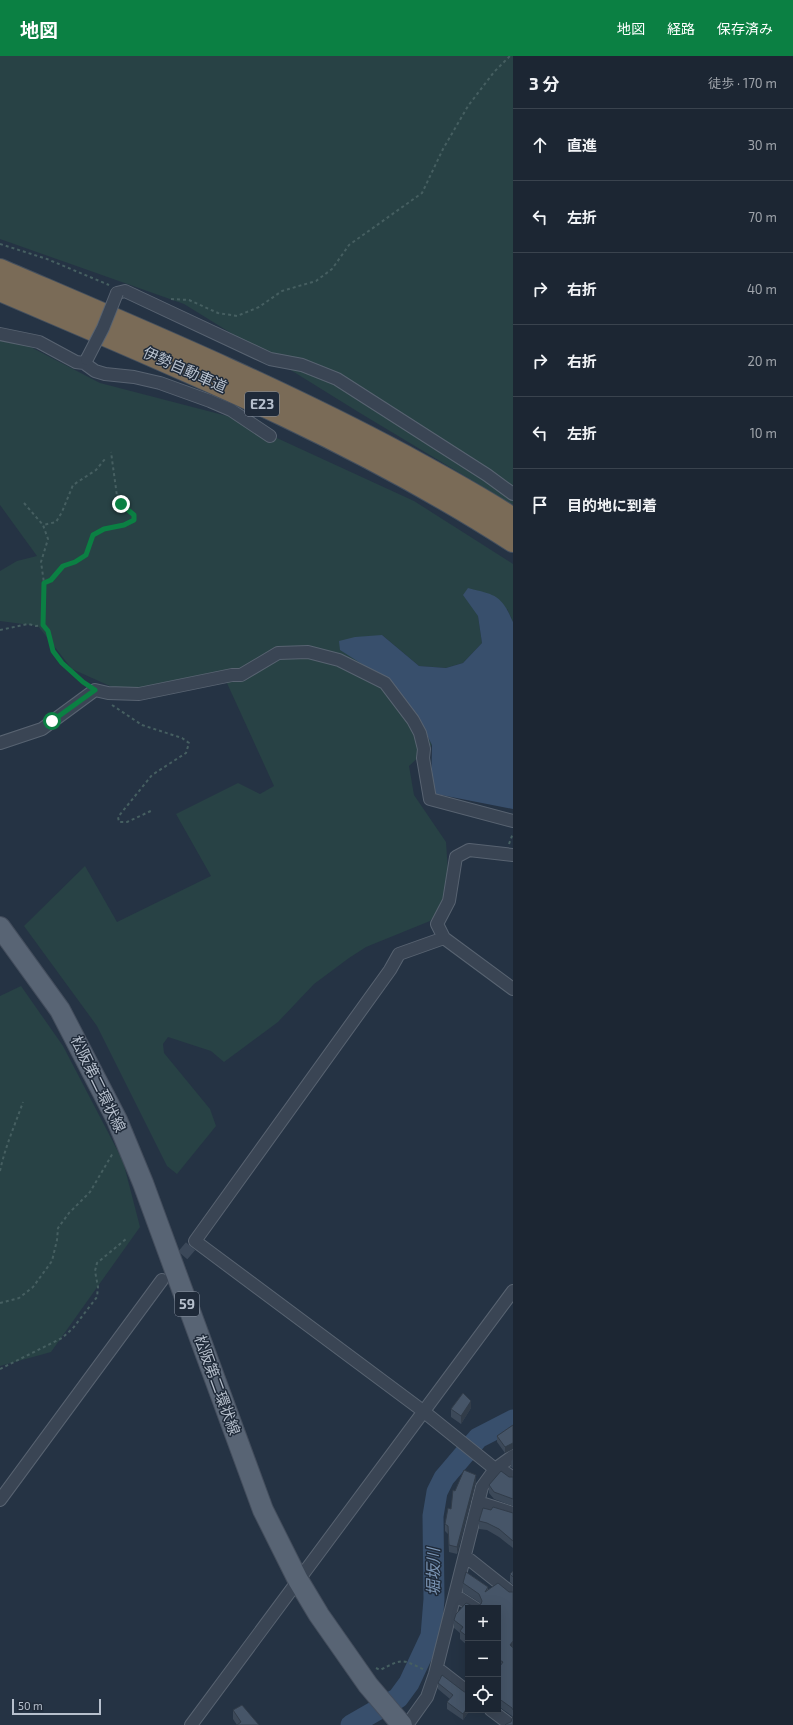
<!DOCTYPE html>
<html lang="ja">
<head>
<meta charset="utf-8">
<style>
	:root { --surface:#1c2633; --page:#252e3b; --text:#f1f3f6; --muted:#a0a5ac; --line:#3a434e; --accent:#0b8043 }
	body { margin:0; font-family:"Exo 2","Noto Sans JP",sans-serif; background:var(--page); color:var(--text) }
	.controls { position:absolute; right:12px; bottom:12px; display:grid; overflow:hidden; border-radius:0px; box-shadow:0 4px 16px #0002 }
	.controls button { width:36px; height:36px; display:grid; place-items:center; padding:0; border:0; border-bottom:1px solid var(--line); background:var(--surface); color:var(--text); font:20px sans-serif }
	.scale { position:absolute; left:12px; bottom:10px; width:89px; box-sizing:border-box; padding-left:4px; border:2px solid #b7c0cd; border-top:0; font-size:11px; line-height:14px; white-space:nowrap; color:#b7c0cd; -webkit-text-stroke:3px #1f2a39; paint-order:stroke }
	.stop { position:absolute; width:12px; height:12px; margin:-9px; border:3px solid #0b8043; border-radius:50%; background:#fff }
	.stop.end { background:#0b8043; border-color:#fff; box-shadow:0 1px 4px #0008 }
	.list { margin:0; padding:0; list-style:none }
	h2 { display:flex; justify-content:space-between; align-items:center; height:52px; margin:0; padding:0 16px; font-size:17px }
	h2 small { font-size:13px; font-weight:400; color:var(--muted) }
	.list li { display:grid; grid-template-columns:26px 1fr auto; gap:12px; align-items:center; box-sizing:border-box; height:72px; padding:0 16px; border-top:1px solid var(--line) }
	.list b { display:block; font-size:15px; white-space:nowrap }
	.list em { font-size:13px; font-style:normal; color:var(--muted) }
	.icon { flex:none; width:22px; height:22px; fill:none; stroke:currentColor; stroke-width:2; stroke-linecap:round; stroke-linejoin:round }
	.map { position:relative; flex:none; width:513px; height:1669px; overflow:hidden }
	header { display:flex; align-items:center; gap:24px; box-sizing:border-box; height:56px; padding:0 20px; background:var(--accent); color:#fff }
	header strong { font-size:19px }
	nav { display:flex; gap:22px; margin-inline-start:auto; font-size:14px }
	main { display:flex }
	aside { flex:1; background:var(--surface) }
	.map>svg:first-child { display:block }
	.green { fill:#284245 }
	.water { fill:#384f6c }
	.lines { fill:none; stroke-linecap:round; stroke-linejoin:round }
	.river { stroke:#384f6c; stroke-width:21 }
	.minor-tunnel { stroke:#3b4859; stroke-width:12; stroke-dasharray:12 6; stroke-linecap:butt }
	.minor-casing { stroke:#586371; stroke-width:14 }
	.primary-casing { stroke:#444e5d; stroke-width:22 }
	.motorway-casing { stroke:#45505e; stroke-width:24 }
	.path { stroke:#465f61; stroke-width:2; stroke-dasharray:3 3; stroke-linecap:butt }
	.minor { stroke:#3a4554; stroke-width:12 }
	.primary { stroke:#586474; stroke-width:20 }
	.motorway { stroke:#7a6b57; stroke-width:22 }
	.minor-bridge-casing { stroke:#586371; stroke-width:14; stroke-linecap:butt }
	.minor-bridge { stroke:#3a4554; stroke-width:12 }
	.wall { fill:#3c4959 }
	.shaded-wall { fill:#313c49 }
	.building { fill:#465568; stroke:#313c49 }
	.route { stroke:#0b8043; stroke-width:5 }
	.labels { text-anchor:middle; stroke-width:3; stroke-linejoin:round; paint-order:stroke }
	.shield { fill:#1f2a39; stroke:#8993a1; stroke-width:1 }
	.shield-label { font-size:14px; font-weight:bold; fill:#b7c0cd }
	.street-label { font-size:15px; fill:#b7c0cd; stroke:#1f2a39 }
	.water-label { font-size:16px; font-style:italic; fill:#7d97b6; stroke:#1f2a39 }
</style>
</head>
<body>
<header>
<strong>地図</strong>
<nav><a>地図</a><a>経路</a><a>保存済み</a></nav>
</header>
<main>
<div class="map">
<svg width="513" height="1669" viewBox="0 0 513 1669">
	<rect width="100%" height="100%" fill="#253344"/>
	<path class="green" d="M0 0H513V449L360 357 184 248 0 183Z
		M0 275 100 327 231 361 414 445 513 508V566L507 553 478 560 482 587 463 607 446 612 419 610 382 579 376 617 423 671 432 689 409 710 414 739 446 786 448 816 441 852 430 865 366 891 349 902 314 928 278 966 224 1006 211 995 168 981 163 988 164 997 210 1053 216 1070 177 1118 167 1110 97 970 24 870 85 810 117 866 211 820 176 758 238 727 260 738 274 730 226 625 157 628 139 634 121 635 72 613 38 570 0 565V515L17 505 37 500 0 449Z
		M21 930 63 990 123 1105 140 1171 51 1296 0 1310V940Z"/>
	<path class="water" d="M468 532C495 539 501 538 513 566V753L431 737 432 689 423 671 376 617 340 594 339 585 355 581 382 579 419 610 446 612 463 607 482 587 478 560 463 539Z"/>
	<g class="lines">
		<path class="river" d="M351 1669 398 1642 409 1627 431 1580 434 1543 433 1460 437 1436 444 1422 478 1382 513 1364"/>
		<path class="minor-tunnel" d="M171 1213 195 1185"/>
		<defs>
			<path id="minor" d="M117 237 125 235 270 303 302 309 337 323 487 419 513 438
				M0 278 39 286 76 306 84 307 87 303
				M84 307 95 315 105 318 134 321 160 327 210 345 231 354 270 380
				M0 687 42 673 95 634 108 637 139 638 232 619H241L278 597 308 596 339 604 385 627 413 664 420 677 424 693 423 702 430 743 513 765
				M513 799 469 794 456 801 449 845 437 868 444 882 513 933
				M444 882 399 898 390 914 195 1185 423 1355 495 1413 502 1414 513 1422
				M0 1444 162 1224
				M478 1446 513 1457
				M465 1500 513 1538
				M455 1539 475 1552
				M437 1612 468 1636
				M491 1654 507 1666 506 1669
				M191 1669 513 1235
				M407 1669 427 1641 435 1618 482 1431 495 1413 513 1400"/>
			<path id="primary" d="M0 871 60 954 117 1064 143 1127 263 1454 298 1524 319 1559 368 1629 402 1669"/>
			<path id="motorway" d="M0 214C137 273 274 330 406 401 442 421 478 440 513 463
				M0 234C175 309 352 381 513 485"/>
		</defs>
		<use href="#minor" class="minor-casing"/>
		<use href="#primary" class="primary-casing"/>
		<use href="#motorway" class="motorway-casing"/>
		<path class="path" d="M0 188 47 203 109 229
			M171 243 189 244 218 257 237 260 259 251 282 235 316 225 332 213 349 189 422 137 443 93 468 50 494 16 510 0
			M24 447 43 469
			M44 527 51 524 63 510 75 506 86 499 93 479 104 473 124 469 134 464V459L121 448 117 440 111 396
			M0 574 28 568 36 570 43 569
			M86 628 61 607 53 595 48 575 43 569 44 527 41 506 48 483 43 469 56 466 62 456 73 429 96 414 105 403
			M112 649 142 669 182 682 189 687 186 697 152 719 118 761 119 766H127L153 754
			M509 788 513 777
			M0 1115C5 1091 15 1069 23 1046
			M0 1247 19 1242 33 1231 52 1205 57 1184 58 1172 69 1157 90 1136 113 1097
			M0 1313 62 1282 73 1272 97 1241 98 1231 95 1215 97 1207 126 1183
			M376 1612 380 1614C404 1602 401 1603 425 1614"/>
		<use href="#minor" class="minor"/>
		<use href="#primary" class="primary"/>
		<use href="#motorway" class="motorway"/>
		<defs>
			<path id="minor-bridge" d="M87 303 103 272 117 237"/>
		</defs>
		<use href="#minor-bridge" class="minor-bridge-casing"/>
		<use href="#minor-bridge" class="minor-bridge"/>
	</g>
	<path class="wall" d="M471 1352 461 1368 451 1361V1353Z
		M513 1369V1393L505 1397 497 1386V1380Z
		M513 1403V1413L511 1411V1405Z
		M509 1421H513V1450L494 1443 489 1437V1429Z
		M476 1426 457 1498 449 1496 448 1478 445 1475V1468L451 1453 455 1435Z
		M491 1454 513 1457V1492L499 1481 487 1474 479 1473V1465Z
		M513 1515V1529L510 1526V1518Z
		M466 1516 488 1531V1534L498 1527 509 1536H513V1669H505L506 1668 511 1666 513 1662 512 1660 498 1650V1613L499 1612 498 1611V1552H468V1590L460 1583V1577L454 1572V1564L456 1558 466 1547 475 1551 480 1548 479 1546 463 1536V1527Z
		M442 1619 468 1654H470L463 1664 447 1653V1646L450 1643 438 1633V1627Z
		M233 1654 259 1669H237L233 1663Z"/>
	<path class="shaded-wall" d="M471 1345V1352L461 1368V1360Z
		M513 1386V1393L505 1397V1391Z
		M476 1419V1426L457 1498V1491Z
		M513 1581V1594L510 1589Z
		M468 1650V1654H470L463 1664V1658Z"/>
	<path class="building" d="M463 1337 471 1345 461 1360 451 1353Z
		M513 1369V1387L505 1391 497 1380Z
		M464 1414 476 1419 457 1491 449 1489 448 1470 445 1468 448 1452 451 1453 453 1434 455 1435Z
		M501 1415 509 1421H513V1443L494 1436 489 1429Z
		M493 1451 513 1457V1485L499 1473 487 1467 479 1465 483 1452 491 1454Z
		M513 1515V1521L510 1518Z
		M466 1516 488 1531 485 1536 498 1527 509 1536H513V1585L510 1589 513 1592V1654L512 1652 498 1642V1628L500 1626 498 1625V1613L503 1606 498 1603V1552H468V1581L460 1575 463 1571 454 1564 456 1558 466 1547 475 1551 481 1548 482 1545 479 1538 463 1527Z
		M442 1619 463 1635 468 1638V1650L463 1658 447 1646 453 1639 438 1627Z
		M242 1649 259 1669H237L241 1666 233 1654Z
		M513 1660V1669H505L506 1668 511 1666Z"/>
	<g class="lines">
		<path class="route" d="M52 665 95 634 83 626 62 607 53 595 48 575 43 569 44 527 51 524 63 510 75 506 86 499 93 479 104 473 124 469 134 464V459L121 448"/>
	</g>
	<g class="labels">
		<g class="shield">
			<rect x="245" y="336" width="34" height="24" rx="3"/>
			<rect x="175" y="1236" width="24" height="24" rx="3"/>
		</g>
		<g class="shield-label">
			<text x="262" y="353">E23</text>
			<text x="187" y="1253">59</text>
		</g>
		<g class="street-label">
			<text transform="translate(185 314) rotate(24)" y="5">伊勢自動車道</text>
			<text transform="translate(98 1028) rotate(64)" y="5">松阪第二環状線</text>
			<text transform="translate(217 1329) rotate(70)" y="5">松阪第二環状線</text>
		</g>
		<g class="water-label">
			<text transform="translate(433 1516) rotate(-90)" y="6">堀坂川</text>
		</g>
	</g>
</svg>
<div class="controls">
<button>+</button>
<button>−</button>
<button><svg class="icon" aria-label="locate" viewBox="0 0 24 24"><circle cx="12" cy="12" r="6"/><path d="M12 2v4M12 18v4M2 12h4M18 12h4"/></svg></button>
</div>
<div class="scale">50 m</div>
<div class="stop" style="left:52px;top:665px"></div>
<div class="stop end" style="left:121px;top:448px"></div>
</div>
<aside>
<h2>3 分<small>徒歩 · 170 m</small></h2>
<ul class="list">
<li><svg class="icon" aria-label="ahead" viewBox="0 0 24 24"><path d="M12 20V5M6 11l6-6 6 6"/></svg><div><b>直進</b></div><em>30 m</em></li>
<li><svg class="icon" aria-label="left" viewBox="0 0 24 24"><path d="M17 20v-9H6M10 6l-5 5 5 5"/></svg><div><b>左折</b></div><em>70 m</em></li>
<li><svg class="icon" aria-label="right" viewBox="0 0 24 24"><path d="M7 20v-9h11M14 6l5 5-5 5"/></svg><div><b>右折</b></div><em>40 m</em></li>
<li><svg class="icon" aria-label="right" viewBox="0 0 24 24"><path d="M7 20v-9h11M14 6l5 5-5 5"/></svg><div><b>右折</b></div><em>20 m</em></li>
<li><svg class="icon" aria-label="left" viewBox="0 0 24 24"><path d="M17 20v-9H6M10 6l-5 5 5 5"/></svg><div><b>左折</b></div><em>10 m</em></li>
<li><svg class="icon" aria-label="arrive" viewBox="0 0 24 24"><path d="M6 21V4h12l-3 4 3 4H6"/></svg><div><b>目的地に到着</b></div></li>
</ul>
</aside>
</main>
</body>
</html>
